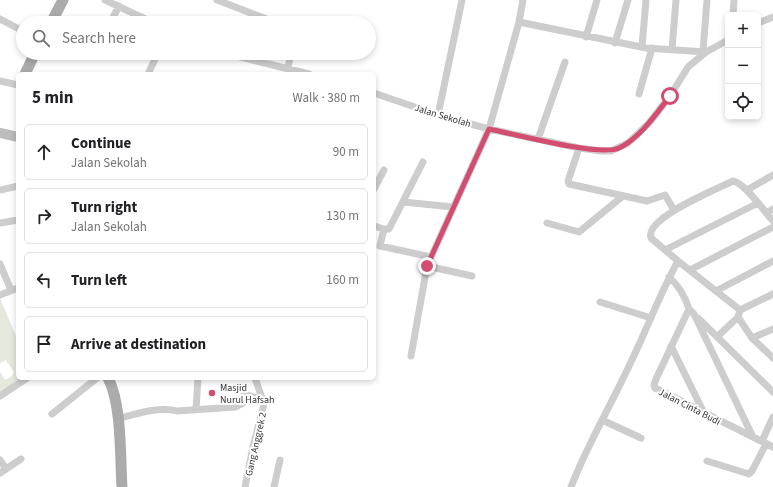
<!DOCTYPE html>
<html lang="en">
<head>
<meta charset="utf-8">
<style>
	:root { --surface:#fff; --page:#f6f6f6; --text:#202124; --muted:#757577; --line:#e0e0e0 }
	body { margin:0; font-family:"Source Sans 3",sans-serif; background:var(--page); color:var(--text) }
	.controls { position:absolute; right:12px; top:12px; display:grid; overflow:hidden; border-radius:6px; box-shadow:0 2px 6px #0003 }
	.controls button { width:36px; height:36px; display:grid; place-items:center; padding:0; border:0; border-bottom:1px solid var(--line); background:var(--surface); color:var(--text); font:20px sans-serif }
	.stop { position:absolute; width:12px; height:12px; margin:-9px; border:3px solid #d24d6f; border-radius:50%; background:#fff }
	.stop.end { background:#d24d6f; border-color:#fff; box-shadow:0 1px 4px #0008 }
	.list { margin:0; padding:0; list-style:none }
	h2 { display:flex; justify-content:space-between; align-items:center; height:52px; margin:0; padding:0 16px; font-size:17px }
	h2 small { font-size:13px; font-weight:400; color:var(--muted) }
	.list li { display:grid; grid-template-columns:26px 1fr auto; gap:12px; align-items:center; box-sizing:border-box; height:56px; margin:0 8px 8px; padding:0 8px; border:1px solid var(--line); border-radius:6px }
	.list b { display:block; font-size:15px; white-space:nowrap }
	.list p { margin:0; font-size:13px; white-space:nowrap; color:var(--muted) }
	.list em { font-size:13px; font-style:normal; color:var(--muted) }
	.icon { flex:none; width:22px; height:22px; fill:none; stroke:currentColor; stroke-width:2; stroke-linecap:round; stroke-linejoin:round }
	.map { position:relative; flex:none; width:773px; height:487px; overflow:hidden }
	.search { position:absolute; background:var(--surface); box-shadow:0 2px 6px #0003; left:16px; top:16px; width:360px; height:44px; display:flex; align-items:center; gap:10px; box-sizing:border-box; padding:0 14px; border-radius:22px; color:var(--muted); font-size:15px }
	.panel { position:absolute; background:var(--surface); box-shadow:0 2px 6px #0003; left:16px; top:72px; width:360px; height:308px; border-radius:6px }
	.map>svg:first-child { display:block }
	.green { fill:#e5e8dd }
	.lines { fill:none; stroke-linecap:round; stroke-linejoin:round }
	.street { stroke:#cdcdcd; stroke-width:7 }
	.secondary { stroke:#bdbdbd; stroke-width:10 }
	.primary { stroke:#ababab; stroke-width:11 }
	.route { stroke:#d24d6f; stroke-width:5 }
	.poi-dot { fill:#d24d6f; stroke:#fff; stroke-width:1.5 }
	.labels { text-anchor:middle; stroke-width:4; stroke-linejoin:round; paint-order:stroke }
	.street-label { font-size:10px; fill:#333; stroke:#fff }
	.poi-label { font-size:10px; fill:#333; stroke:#fff; text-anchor:start }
</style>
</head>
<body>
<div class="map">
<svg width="773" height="487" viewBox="0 0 773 487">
	<rect width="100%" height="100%" fill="#fff"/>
	<path class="green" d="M0 298 18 341V378H22L0 393V372L5 380 12 376 14 372 6 360 0 363Z"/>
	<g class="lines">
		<path class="street" d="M105 0 154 23
			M217 0 277 23
			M733 15 734 0
			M0 19 23 31
			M519 22 646 48 706 52
			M110 23 119 6
			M758 23 773 17
			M586 37 597 0
			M615 43 628 0
			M642 47 646 0
			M672 49 676 0
			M703 51 707 0
			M224 53 309 74
			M288 68 291 53
			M148 74 158 53
			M0 81 18 85
			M374 93 438 115 489 129 579 148 601 151H611L628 143 649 123 670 96 688 67 706 52 728 40
			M639 94 652 48
			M438 115 462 0
			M538 139 565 62
			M579 148 568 181 569 184 647 201 665 195 674 210
			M374 189 384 170
			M0 190 18 186
			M747 190 773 175
			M403 202 453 207
			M766 213 773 209
			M0 223 18 220
			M547 223 579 232 623 196
			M374 226 384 229 380 246 431 257
			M384 229H389L423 162
			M665 250 758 203
			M678 261 740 310 738 317 717 337
			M0 264 11 290
			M427 266 472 276
			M690 270 773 227
			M669 277C679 286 685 296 689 309L656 379 654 385 655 388 773 447
			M716 291 773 261
			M0 295 18 288
			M600 302 651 318
			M689 309 694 314 752 435
			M740 310 773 294
			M738 317 752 338 773 358
			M698 318 773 392
			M752 338 773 329
			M671 346 704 413
			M411 356 427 266 489 129 519 22 523 0
			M0 396 27 378
			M196 409 198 378
			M52 414 97 378
			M117 419C135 414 159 406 177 411L235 407 243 403 244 394 263 400
			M602 420 641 438
			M762 441 773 417
			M0 460 6 469
			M707 461 749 474 752 471 766 444
			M0 473 21 459
			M245 487 253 447 264 404 255 378
			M274 487 280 460
			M571 487C587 445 610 407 629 366 646 332 659 295 678 261L651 238C644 218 717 189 733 181 745 183 764 211 773 221"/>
		<path class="secondary" d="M0 133 18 137"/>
		<path class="primary" d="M51 23 63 0
			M25 74 35 53
			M108 378C122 404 120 457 122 487"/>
	</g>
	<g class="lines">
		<path class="route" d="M427 266 489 129C514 134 600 157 619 148 640 138 656 114 670 96"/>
	</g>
	<circle class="poi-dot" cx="212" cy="393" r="4"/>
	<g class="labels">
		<g class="street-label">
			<text transform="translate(443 115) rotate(17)" y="4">Jalan Sekolah</text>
			<text transform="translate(690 406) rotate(27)" y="4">Jalan Cinta Budi</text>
			<text transform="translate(255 444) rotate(-77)" y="4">Gang Anggrek 2</text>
		</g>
		<g class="poi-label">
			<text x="220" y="391">Masjid<tspan x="220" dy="12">Nurul Hafsah</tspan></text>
		</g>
	</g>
</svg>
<div class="controls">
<button>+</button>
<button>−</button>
<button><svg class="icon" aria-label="locate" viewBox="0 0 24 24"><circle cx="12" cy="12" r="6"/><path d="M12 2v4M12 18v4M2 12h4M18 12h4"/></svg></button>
</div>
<div class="stop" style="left:670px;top:96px"></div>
<div class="stop end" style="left:427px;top:266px"></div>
<div class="search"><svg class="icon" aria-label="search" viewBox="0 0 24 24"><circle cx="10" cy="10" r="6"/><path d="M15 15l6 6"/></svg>Search here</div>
<section class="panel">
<h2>5 min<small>Walk · 380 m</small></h2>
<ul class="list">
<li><svg class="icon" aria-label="ahead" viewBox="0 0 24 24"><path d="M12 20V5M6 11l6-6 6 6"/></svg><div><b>Continue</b><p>Jalan Sekolah</p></div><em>90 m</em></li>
<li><svg class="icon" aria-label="right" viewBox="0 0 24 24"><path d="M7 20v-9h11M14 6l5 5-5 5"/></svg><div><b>Turn right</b><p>Jalan Sekolah</p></div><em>130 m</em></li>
<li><svg class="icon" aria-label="left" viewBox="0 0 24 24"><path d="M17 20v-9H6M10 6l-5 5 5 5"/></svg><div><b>Turn left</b></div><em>160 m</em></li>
<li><svg class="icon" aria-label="arrive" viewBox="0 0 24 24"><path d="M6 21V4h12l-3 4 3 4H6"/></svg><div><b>Arrive at destination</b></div></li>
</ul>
</section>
</div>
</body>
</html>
